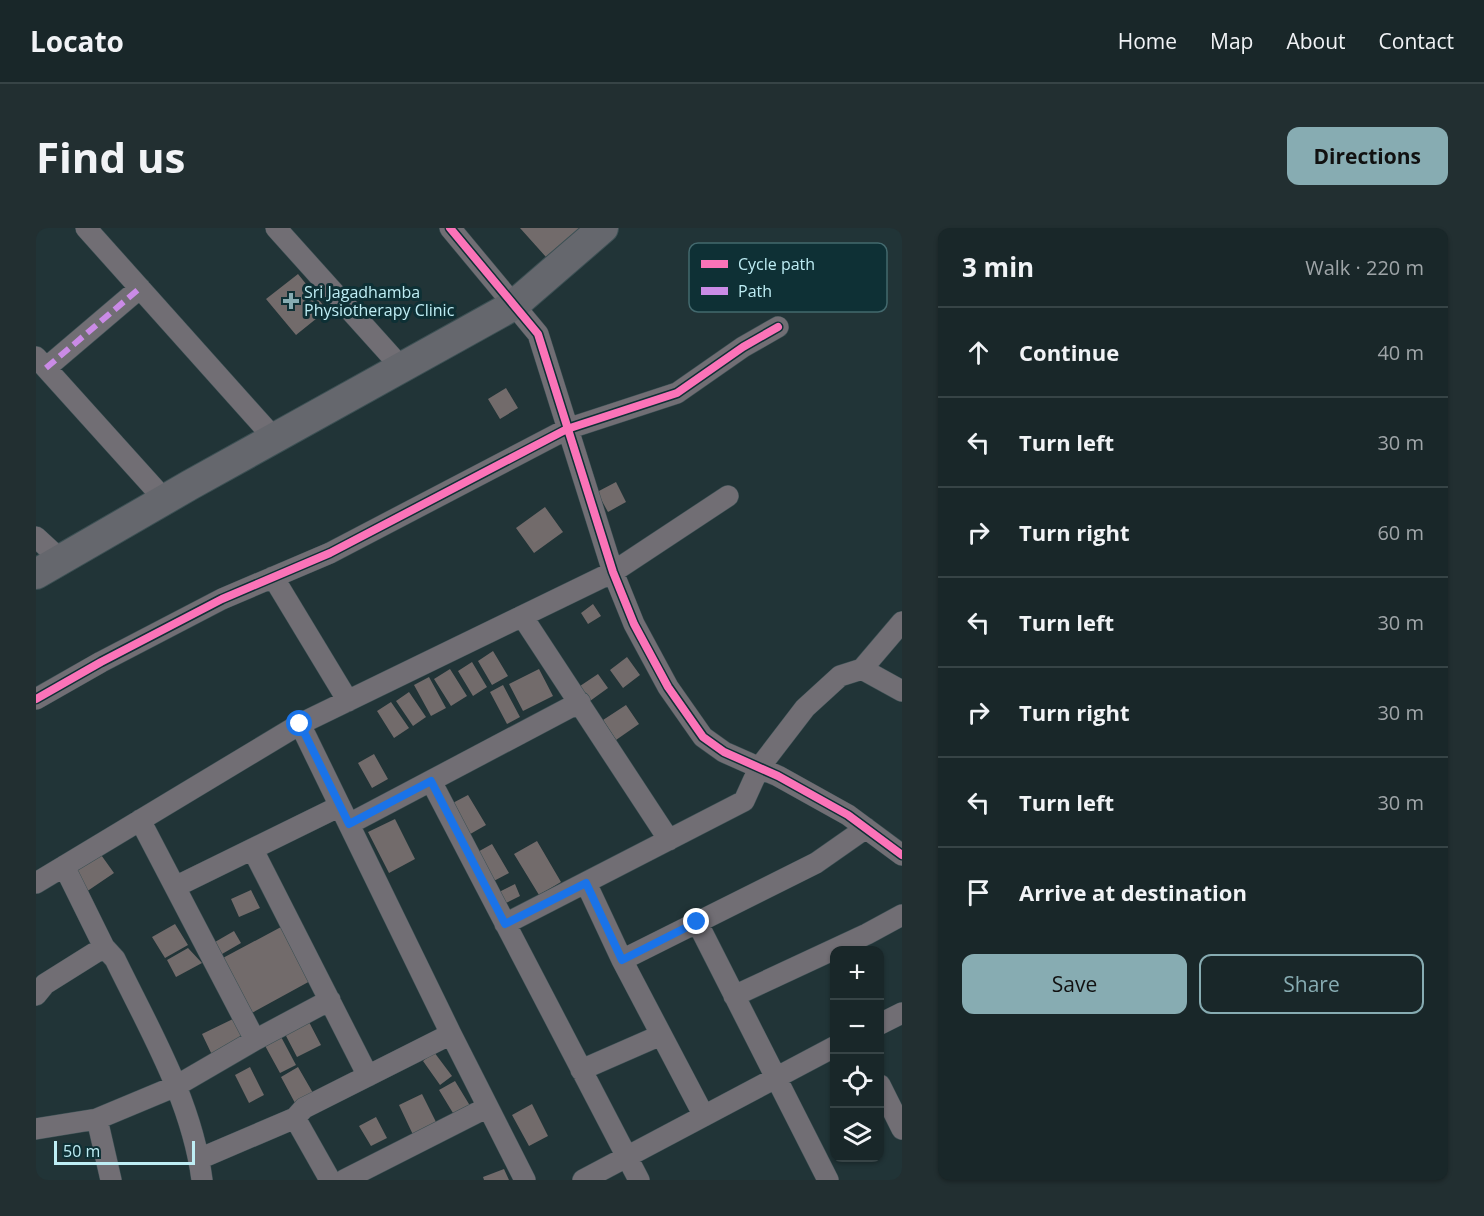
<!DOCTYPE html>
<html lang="en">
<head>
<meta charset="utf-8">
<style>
	:root { --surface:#192729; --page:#222f31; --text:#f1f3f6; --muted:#9fa5a8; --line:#374446; --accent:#87acb2 }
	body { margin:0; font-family:"Open Sans",sans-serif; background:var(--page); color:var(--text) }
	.controls { position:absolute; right:18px; bottom:18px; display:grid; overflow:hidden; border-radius:12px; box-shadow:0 2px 4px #0004 }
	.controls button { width:54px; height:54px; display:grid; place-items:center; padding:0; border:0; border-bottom:2px solid var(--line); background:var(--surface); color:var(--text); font:30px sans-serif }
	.scale { position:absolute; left:18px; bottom:15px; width:141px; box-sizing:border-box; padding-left:6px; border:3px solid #beedf4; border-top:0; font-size:16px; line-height:21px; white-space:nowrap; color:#beedf4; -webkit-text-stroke:4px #0e3035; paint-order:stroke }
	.stop { position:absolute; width:18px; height:18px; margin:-14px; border:4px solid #1a73e8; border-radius:50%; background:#fff }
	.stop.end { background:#1a73e8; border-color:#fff; box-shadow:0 2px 6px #0008 }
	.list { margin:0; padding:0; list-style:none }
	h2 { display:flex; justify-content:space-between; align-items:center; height:78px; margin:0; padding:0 24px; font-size:26px }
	h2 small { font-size:20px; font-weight:400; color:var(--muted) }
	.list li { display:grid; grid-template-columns:39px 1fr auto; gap:18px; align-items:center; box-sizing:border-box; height:90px; padding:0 24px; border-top:2px solid var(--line) }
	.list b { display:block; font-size:22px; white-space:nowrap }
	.list em { font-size:20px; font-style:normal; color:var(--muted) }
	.actions { display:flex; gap:12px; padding:18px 24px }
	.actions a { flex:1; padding:14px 0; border:2px solid var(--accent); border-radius:12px; text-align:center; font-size:21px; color:var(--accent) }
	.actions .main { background:var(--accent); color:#111 }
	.icon { flex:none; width:33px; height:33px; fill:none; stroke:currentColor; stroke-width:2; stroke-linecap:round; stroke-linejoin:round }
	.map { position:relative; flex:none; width:866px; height:952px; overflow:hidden; border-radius:12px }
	header { display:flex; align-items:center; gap:36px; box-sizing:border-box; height:84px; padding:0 30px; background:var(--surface); border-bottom:2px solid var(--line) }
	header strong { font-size:28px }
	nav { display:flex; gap:33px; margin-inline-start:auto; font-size:21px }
	.intro { display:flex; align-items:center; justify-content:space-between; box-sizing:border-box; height:144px; padding:0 36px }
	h1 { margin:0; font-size:42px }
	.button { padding:15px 27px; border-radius:12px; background:var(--accent); color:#111; font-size:21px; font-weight:700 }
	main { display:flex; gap:36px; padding:0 36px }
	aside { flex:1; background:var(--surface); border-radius:12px; box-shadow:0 2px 4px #0004 }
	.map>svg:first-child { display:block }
	.building { fill:#726b6b }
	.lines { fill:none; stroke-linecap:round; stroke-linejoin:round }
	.street-casing { stroke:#3c5054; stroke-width:22 }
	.secondary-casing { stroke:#3c5054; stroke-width:32 }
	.street { stroke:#716e74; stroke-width:21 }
	.secondary { stroke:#65676d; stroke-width:30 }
	.quiet { stroke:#ca8be6; stroke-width:6; stroke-dasharray:12 6; stroke-linecap:butt }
	.cycleway-casing { stroke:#0e3035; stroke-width:11 }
	.cycleway { stroke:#fb73b8; stroke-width:8 }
	.route { stroke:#1a73e8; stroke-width:8 }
	.poi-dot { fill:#87acb2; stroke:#0e3035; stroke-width:2 }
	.labels { text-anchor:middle; stroke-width:6; stroke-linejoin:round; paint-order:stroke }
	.poi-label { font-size:16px; fill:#beedf4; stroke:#0e3035; text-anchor:start }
	.key { fill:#0e3035; stroke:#43696e; stroke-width:1.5 }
	.key-label { font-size:16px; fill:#beedf4 }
</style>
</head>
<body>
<header>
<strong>Locato</strong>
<nav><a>Home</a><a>Map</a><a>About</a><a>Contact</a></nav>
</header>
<div class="intro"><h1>Find us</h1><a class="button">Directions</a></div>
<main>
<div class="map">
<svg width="866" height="952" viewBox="0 0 866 952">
	<rect width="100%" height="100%" fill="#213437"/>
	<path class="building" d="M484 0H544L510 29Z
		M262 46 291 82 260 107 230 71Z
		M470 160 482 180 464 191 452 171Z
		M580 254 590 274 572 284 561 264Z
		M509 279 527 304 498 325 480 300Z
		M557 376 565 388 552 396 545 385Z
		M457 423 472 448 456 457 442 433Z
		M591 429 604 447 587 460 574 442Z
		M436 434 451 459 437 468 422 443Z
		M414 441 431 468 415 478 398 451Z
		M503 441 517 468 487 483 473 456Z
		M562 446 572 460 554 473 544 458Z
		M393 449 410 480 395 488 378 457Z
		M467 457 484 489 471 496 454 464Z
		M373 464 390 489 377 498 360 473Z
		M355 474 373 500 358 510 341 483Z
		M590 477 603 496 580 512 567 492Z
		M338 526 352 551 336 560 322 535Z
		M432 567 450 597 429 609 411 578Z
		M359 591 379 631 353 645 332 604Z
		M501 613 525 654 503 667 478 626Z
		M456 616 473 645 454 655 438 626Z
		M63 624 78 645 50 664 35 643Z
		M479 656 484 668 468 676 463 664Z
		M215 662 224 680 203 689 195 671Z
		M139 696 152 717 129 730 116 709Z
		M245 699 276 752 212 787 185 731Z
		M198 703 205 715 186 726 179 714Z
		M152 720 166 735 140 749 131 732Z
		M199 790 211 815 178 831 166 806Z
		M273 794 285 817 261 829 249 806Z
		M243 805 260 837 244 845 227 814Z
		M398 824 416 848 404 857 387 833Z
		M214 839 228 867 213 875 199 847Z
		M262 839 277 865 259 875 245 849Z
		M419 853 436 881 420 890 403 862Z
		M386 866 403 900 379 911 363 877Z
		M496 876 512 908 493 918 476 887Z
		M340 889 351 910 335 918 323 898Z
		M468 941 473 952H448L447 949Z"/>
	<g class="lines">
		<defs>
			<path id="street" d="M50 0 238 210
				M240 0 365 139
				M414 0 502 106 577 344 598 396 632 459 667 509 688 524 742 548 812 587 866 627
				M0 129 128 271
				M10 140 104 60
				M0 309 25 332
				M237 349 312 473
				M486 388 633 612
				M826 441 866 394
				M0 471 65 434 186 371 294 325 531 201 641 165 707 119 742 99
				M264 496 415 806 489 952
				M395 553 603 952
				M104 592 219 812
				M313 596 544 474
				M217 622 332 848
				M28 638 68 719 79 731C113 801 156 873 166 952
				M0 655 264 496 577 344 692 268
				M550 655 586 732 668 888
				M141 658 304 578
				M661 694 792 952
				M469 696 708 573 723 540 769 480 804 448 826 441 866 463
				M586 732 780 635 830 600
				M0 767 9 756 68 719
				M698 768 831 706 866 687
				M844 796 866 785
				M545 842 625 807
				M844 857 866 901
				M259 890 294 952
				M61 891 75 952
				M0 901 61 891 140 858 219 812 294 772
				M163 931 259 890 268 880 415 806
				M308 952 452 879
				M547 952 798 819"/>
			<path id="secondary" d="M0 346 154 257 478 77 567 0"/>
		</defs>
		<use href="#street" class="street-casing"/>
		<use href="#secondary" class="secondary-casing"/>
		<use href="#street" class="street"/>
		<use href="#secondary" class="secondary"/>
		<path class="quiet" d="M10 140 104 60"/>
		<defs>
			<path id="cycleway" d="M414 0 502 106 577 344 598 396 632 459 667 509 688 524 742 548 812 587 866 627
				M0 471 65 434 186 371 294 325 531 201 641 165 707 119 742 99"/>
		</defs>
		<use href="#cycleway" class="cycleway-casing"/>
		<use href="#cycleway" class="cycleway"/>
	</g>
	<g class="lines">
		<path class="route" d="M264 496 313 596 395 553 469 696 550 655 586 732 661 694"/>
	</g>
	<path class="poi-dot" d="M252 64h6v6h6v6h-6v6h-6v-6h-6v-6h6z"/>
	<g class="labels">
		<g class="poi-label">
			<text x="268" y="70">Sri Jagadhamba<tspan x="268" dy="18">Physiotherapy Clinic</tspan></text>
		</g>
	</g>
	<rect x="653" y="15" width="198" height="69" rx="9" class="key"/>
	<rect x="665" y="32" width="27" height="8" fill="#fb73b8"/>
	<rect x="665" y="59" width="27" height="8" fill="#ca8be6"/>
	<g class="key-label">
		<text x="702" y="42">Cycle path</text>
		<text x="702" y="69">Path</text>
	</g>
</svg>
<div class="controls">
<button>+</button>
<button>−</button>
<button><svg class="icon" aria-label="locate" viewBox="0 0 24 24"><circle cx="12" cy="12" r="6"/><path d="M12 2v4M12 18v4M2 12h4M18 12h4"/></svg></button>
<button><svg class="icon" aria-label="layers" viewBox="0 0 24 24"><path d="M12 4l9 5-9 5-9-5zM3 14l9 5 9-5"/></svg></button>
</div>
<div class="scale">50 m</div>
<div class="stop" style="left:264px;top:496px"></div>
<div class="stop end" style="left:661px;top:694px"></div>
</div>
<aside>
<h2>3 min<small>Walk · 220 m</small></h2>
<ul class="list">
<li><svg class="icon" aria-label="ahead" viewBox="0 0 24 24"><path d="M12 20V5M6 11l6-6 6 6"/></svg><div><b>Continue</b></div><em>40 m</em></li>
<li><svg class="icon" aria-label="left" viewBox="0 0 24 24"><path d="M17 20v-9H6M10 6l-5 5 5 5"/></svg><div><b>Turn left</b></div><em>30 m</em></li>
<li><svg class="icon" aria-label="right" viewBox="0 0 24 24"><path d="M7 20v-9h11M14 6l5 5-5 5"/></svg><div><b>Turn right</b></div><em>60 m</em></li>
<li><svg class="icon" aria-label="left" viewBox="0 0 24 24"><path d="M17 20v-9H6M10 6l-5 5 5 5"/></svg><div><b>Turn left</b></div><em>30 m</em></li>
<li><svg class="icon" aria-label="right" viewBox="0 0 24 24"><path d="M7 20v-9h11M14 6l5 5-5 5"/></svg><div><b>Turn right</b></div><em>30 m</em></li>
<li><svg class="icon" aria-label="left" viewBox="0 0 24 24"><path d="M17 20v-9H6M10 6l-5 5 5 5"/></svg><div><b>Turn left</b></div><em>30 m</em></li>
<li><svg class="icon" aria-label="arrive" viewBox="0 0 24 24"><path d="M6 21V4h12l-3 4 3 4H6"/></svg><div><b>Arrive at destination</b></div></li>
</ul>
<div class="actions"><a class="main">Save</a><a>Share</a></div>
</aside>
</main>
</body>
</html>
